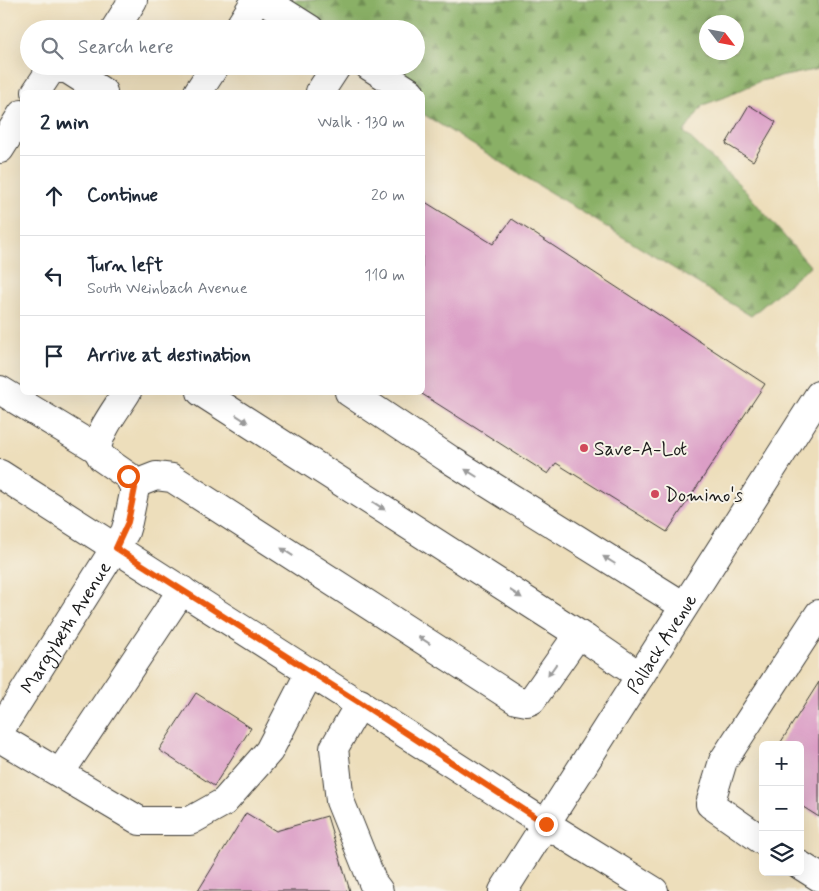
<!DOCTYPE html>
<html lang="en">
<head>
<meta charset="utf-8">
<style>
	:root { --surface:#fff; --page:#f2f2f3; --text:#1f2937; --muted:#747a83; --line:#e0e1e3 }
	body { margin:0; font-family:Mynerve,sans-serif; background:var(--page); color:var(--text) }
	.controls { position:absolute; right:15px; bottom:15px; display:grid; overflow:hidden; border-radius:8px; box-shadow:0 5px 20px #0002 }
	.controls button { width:45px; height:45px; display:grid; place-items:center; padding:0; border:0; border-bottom:1px solid var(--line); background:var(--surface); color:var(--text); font:25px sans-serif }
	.compass { position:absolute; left:699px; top:15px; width:45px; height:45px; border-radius:50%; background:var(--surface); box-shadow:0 5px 20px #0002; rotate:122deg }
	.stop { position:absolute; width:15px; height:15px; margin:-11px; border:4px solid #ea580c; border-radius:50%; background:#fff }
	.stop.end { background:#ea580c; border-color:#fff; box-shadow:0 1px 5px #0008 }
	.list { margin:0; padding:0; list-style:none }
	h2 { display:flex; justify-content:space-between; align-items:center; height:65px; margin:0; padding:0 20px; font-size:21px }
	h2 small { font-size:16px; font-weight:400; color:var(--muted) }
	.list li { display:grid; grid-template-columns:32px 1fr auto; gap:15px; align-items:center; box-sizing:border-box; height:80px; padding:0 20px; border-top:1px solid var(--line) }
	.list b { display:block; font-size:19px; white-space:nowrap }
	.list p { margin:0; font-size:16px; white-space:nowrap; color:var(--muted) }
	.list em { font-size:16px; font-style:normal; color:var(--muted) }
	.icon { flex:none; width:28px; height:28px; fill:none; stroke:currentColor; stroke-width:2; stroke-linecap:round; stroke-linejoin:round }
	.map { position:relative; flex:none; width:819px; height:891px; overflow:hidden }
	.search { position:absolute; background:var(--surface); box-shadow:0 5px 20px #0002; left:20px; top:20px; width:405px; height:55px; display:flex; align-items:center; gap:12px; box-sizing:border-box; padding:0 18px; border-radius:28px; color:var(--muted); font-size:19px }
	.panel { position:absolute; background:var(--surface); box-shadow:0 5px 20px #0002; left:20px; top:90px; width:405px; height:305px; border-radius:8px }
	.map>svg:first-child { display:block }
	.forest { fill:url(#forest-firs); stroke:#536641; fill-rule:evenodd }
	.building { fill:#db9ec6 }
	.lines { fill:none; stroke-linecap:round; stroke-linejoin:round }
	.minor-casing { stroke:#3b3934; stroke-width:30 }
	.minor { stroke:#fff; stroke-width:28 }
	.oneway { fill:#999 }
	.route { stroke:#ea580c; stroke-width:6 }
	.poi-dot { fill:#d1495b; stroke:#f7f3e8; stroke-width:2 }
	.labels { text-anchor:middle; stroke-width:4; stroke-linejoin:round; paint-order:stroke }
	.poi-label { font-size:19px; fill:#1c1c1c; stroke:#f7f3e8; text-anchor:start }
	.street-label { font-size:19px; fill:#1c1c1c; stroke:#f7f3e8 }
</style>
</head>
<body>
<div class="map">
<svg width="819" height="891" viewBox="0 0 819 891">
	<defs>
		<pattern id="forest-firs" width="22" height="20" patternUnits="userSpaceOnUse" patternTransform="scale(1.25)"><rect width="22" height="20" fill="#8ab066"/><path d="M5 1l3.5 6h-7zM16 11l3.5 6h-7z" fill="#708e53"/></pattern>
	</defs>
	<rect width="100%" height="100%" fill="#f7f3e8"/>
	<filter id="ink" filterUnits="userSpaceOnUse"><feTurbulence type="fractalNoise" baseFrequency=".02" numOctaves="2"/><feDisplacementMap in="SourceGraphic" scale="10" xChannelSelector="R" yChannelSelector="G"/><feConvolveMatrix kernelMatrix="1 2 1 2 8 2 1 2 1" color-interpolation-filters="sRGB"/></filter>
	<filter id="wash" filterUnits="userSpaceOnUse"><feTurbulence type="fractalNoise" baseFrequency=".0096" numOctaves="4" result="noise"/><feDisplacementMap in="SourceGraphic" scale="20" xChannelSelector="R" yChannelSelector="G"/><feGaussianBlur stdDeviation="1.12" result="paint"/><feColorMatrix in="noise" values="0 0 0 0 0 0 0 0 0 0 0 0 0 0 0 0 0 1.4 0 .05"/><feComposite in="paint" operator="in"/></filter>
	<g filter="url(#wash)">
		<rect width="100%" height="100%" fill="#eddebb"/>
		<path class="forest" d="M238 0H819V69L760 81 728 96 703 105 684 132 740 185 810 266 751 316 423 114 422 92H388L345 66H416V29H285ZM706 22H736V52H706Z"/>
		<g id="blocks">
			<path class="building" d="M749 105 776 122 753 161 726 144Z
				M422 200 493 244 512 219 765 384 667 532 556 463 548 474 422 394Z
				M819 682V817L800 805V745H779Z
				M196 693 251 728 214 786 159 750Z
				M246 813 276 831 327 816 350 891H198Z"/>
		</g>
	</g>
	<g filter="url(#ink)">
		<use href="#blocks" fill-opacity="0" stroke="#3b3934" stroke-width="1"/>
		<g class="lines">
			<defs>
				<g id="minor">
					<path d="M264 0 310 29"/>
					<path d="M115 29 133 0"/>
					<path d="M238 29 256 0"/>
					<path d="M369 66 410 92"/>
					<path d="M36 92 50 71 57 69H67L103 92"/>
					<path d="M198 92 215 66"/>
					<path d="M320 92 337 66"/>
					<path d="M0 149 22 114"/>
					<path d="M0 390 97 449"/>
					<path d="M201 392 586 639 640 676"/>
					<path d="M349 392 449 459 684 606"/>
					<path d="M0 474 546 824 654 891"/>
					<path d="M133 485 156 476 172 478 516 700 527 702 532 700 572 643 578 639H586"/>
					<path d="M360 703 334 748 340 801 373 883 379 891"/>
					<path id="s1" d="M0 730 125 532 128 522 135 488 128 476 102 458 97 449C100 429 116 410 127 392"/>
					<path d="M0 738 140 821H190L224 802 269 751 310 672"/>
					<path d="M60 773 182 590"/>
					<path d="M763 841 710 804 723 761 819 614"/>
					<path d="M800 865 819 877"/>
					<path id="s2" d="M503 891 819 395"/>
				</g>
			</defs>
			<use href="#minor" class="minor-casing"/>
			<use href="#minor" class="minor"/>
		</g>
		<defs><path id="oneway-solid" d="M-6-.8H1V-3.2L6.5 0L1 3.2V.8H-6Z" transform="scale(1.25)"/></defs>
		<g class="oneway">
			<use href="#oneway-solid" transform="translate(242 419) rotate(33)"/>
			<use href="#oneway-solid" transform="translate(471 473) rotate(-148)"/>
			<use href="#oneway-solid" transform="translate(379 506) rotate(33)"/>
			<use href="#oneway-solid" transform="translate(287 552) rotate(-147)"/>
			<use href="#oneway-solid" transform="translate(609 560) rotate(-148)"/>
			<use href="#oneway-solid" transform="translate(516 594) rotate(33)"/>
			<use href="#oneway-solid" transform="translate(424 640) rotate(-147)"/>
			<use href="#oneway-solid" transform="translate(552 670) rotate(125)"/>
		</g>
	</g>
	<g class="lines" filter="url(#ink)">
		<path class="route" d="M128 476 135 488 128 522 116 548 360 703 546 824"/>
	</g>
	<g class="poi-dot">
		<circle cx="584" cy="448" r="5"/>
		<circle cx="655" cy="494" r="5"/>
	</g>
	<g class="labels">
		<g class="poi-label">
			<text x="594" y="455">Save-A-Lot</text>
			<text x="665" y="501">Domino's</text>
		</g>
		<g class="street-label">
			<text dy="7" stroke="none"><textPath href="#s1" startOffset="122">Margybeth Avenue</textPath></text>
			<text dy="7" stroke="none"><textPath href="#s2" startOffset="294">Pollack Avenue</textPath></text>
		</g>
	</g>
</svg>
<div class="controls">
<button>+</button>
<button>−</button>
<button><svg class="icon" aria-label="layers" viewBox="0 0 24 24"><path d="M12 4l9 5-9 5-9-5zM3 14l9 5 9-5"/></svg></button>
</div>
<svg class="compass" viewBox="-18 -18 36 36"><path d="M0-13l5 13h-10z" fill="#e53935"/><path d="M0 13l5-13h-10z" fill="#747a83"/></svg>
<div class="stop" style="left:128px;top:476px"></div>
<div class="stop end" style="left:546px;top:824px"></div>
<div class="search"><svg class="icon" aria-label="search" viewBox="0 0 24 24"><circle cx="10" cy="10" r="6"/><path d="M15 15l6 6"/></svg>Search here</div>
<section class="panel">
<h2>2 min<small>Walk · 130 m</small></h2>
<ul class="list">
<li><svg class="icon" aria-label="ahead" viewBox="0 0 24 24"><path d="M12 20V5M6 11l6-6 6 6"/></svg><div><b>Continue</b></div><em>20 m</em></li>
<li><svg class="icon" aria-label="left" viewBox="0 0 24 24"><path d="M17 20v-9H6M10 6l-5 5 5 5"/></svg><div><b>Turn left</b><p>South Weinbach Avenue</p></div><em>110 m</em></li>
<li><svg class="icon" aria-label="arrive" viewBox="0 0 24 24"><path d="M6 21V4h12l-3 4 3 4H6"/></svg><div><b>Arrive at destination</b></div></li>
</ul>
</section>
</div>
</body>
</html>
